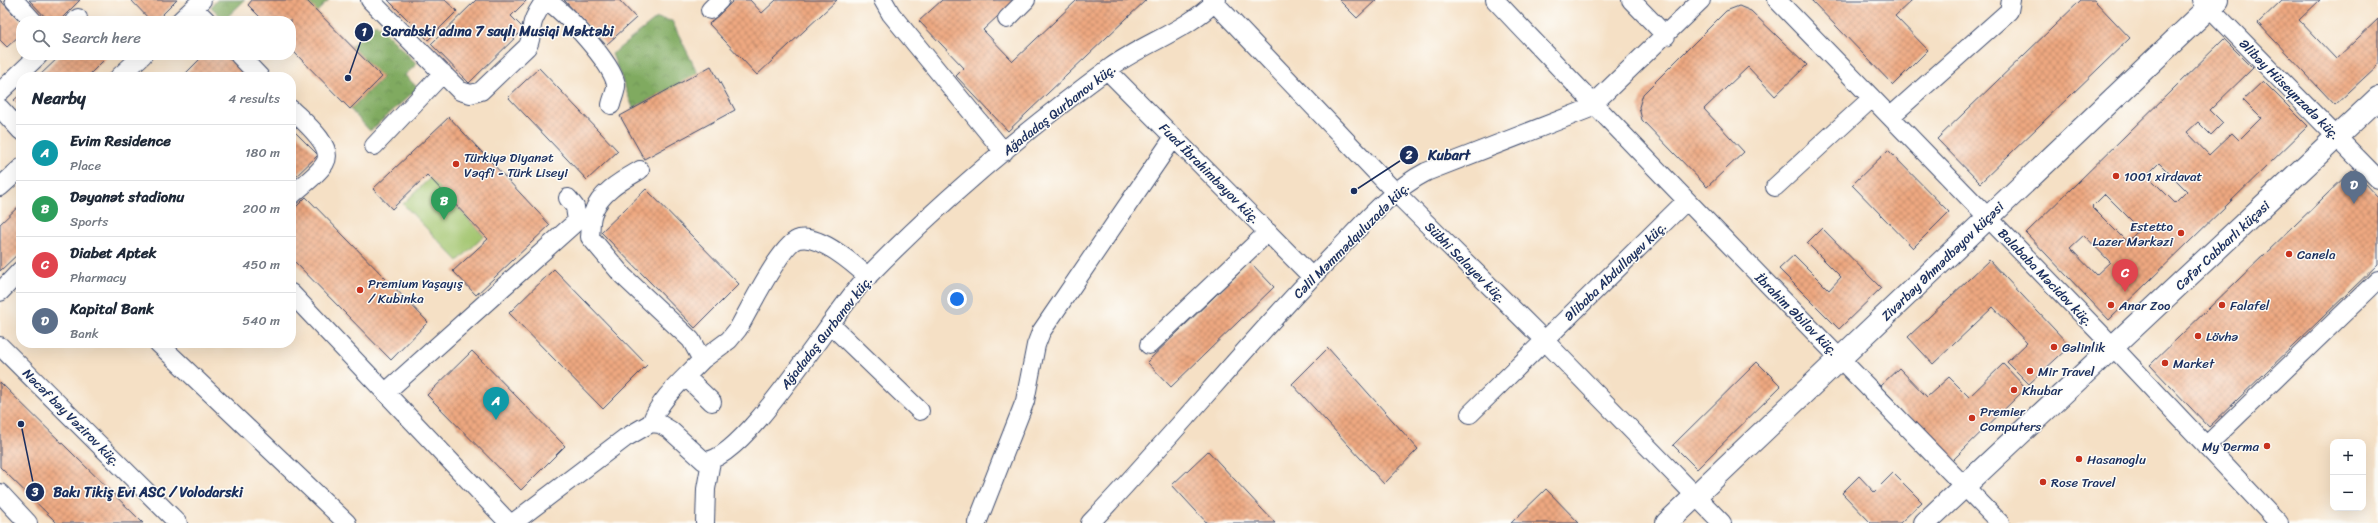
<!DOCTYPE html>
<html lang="en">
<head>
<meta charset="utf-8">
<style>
	:root { --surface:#fff; --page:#f6f6f7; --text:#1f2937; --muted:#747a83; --line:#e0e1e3; --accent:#db2777 }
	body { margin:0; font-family:Sriracha,sans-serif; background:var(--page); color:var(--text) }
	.controls { position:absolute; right:12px; bottom:12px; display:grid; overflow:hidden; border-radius:8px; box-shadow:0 4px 16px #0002 }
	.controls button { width:36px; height:36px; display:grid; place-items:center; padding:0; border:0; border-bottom:1px solid var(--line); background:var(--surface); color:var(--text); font:20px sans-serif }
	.you { position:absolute; left:957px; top:299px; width:14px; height:14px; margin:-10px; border:3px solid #fff; border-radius:50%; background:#1a73e8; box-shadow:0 0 0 6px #1a73e833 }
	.badge { display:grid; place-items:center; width:26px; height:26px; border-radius:50%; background:var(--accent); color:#fff; font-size:13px; font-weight:700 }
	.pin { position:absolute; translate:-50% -33px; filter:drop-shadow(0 1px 2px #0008) }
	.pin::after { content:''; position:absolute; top:21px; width:14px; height:12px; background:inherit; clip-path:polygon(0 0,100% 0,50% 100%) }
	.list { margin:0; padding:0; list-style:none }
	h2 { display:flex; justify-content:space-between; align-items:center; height:52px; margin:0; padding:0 16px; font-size:17px }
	h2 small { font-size:13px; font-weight:400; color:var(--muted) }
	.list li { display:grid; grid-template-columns:26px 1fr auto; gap:12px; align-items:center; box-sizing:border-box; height:56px; padding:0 16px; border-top:1px solid var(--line) }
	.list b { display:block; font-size:15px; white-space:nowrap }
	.list p { margin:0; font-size:13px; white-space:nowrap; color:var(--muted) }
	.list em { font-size:13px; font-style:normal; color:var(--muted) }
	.icon { flex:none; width:22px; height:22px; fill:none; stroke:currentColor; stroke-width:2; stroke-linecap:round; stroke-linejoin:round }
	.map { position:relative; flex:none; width:2378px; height:523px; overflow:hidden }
	.search { position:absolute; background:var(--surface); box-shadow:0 4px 16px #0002; left:16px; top:16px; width:280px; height:44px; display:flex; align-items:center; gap:10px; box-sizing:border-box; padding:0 14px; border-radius:16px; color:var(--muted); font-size:15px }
	.panel { position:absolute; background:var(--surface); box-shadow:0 4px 16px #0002; left:16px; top:72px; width:280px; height:276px; border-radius:16px }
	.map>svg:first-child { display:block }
	.forest { fill:url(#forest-crowns); stroke:#4e6c5f }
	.pitch { fill:#a1c46d; stroke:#5e7a66 }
	.building { fill:url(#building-cross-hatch); fill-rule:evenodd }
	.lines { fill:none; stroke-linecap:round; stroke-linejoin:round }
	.minor-casing { stroke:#3c4a6d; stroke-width:20 }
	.major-casing { stroke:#3c4a6d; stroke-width:24 }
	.minor { stroke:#fff; stroke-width:18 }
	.major { stroke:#fff; stroke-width:22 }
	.poi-dot { fill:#c8321e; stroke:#fdfcf7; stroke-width:1.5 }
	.labels { text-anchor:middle; stroke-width:3; stroke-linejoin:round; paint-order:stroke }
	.street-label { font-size:13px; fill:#1b2f5e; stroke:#fdfcf7 }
	.poi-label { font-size:13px; fill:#1b2f5e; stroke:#fdfcf7; text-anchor:start }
	.leader { fill:none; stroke:#1b2f5e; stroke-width:1.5 }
	.callout-dot { fill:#1b2f5e; stroke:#fdfcf7; stroke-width:1.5 }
	.mark-label { font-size:12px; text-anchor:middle; font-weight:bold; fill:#fff }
	.callout-label { font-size:14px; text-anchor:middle; font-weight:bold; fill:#1b2f5e; stroke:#fdfcf7; stroke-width:3; stroke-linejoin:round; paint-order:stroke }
</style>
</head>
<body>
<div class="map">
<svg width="2378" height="523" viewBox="0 0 2378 523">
	<defs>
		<pattern id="forest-crowns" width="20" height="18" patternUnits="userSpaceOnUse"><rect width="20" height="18" fill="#80aa60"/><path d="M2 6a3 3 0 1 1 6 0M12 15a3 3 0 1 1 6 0" fill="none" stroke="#688b52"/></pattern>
		<pattern id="building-cross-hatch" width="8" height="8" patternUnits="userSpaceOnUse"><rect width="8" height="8" fill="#eea880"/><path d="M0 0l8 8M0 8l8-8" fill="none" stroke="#c0896c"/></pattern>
	</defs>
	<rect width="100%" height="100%" fill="#fdfcf7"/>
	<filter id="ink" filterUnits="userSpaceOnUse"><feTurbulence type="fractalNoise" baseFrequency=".025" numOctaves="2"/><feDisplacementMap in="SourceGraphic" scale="8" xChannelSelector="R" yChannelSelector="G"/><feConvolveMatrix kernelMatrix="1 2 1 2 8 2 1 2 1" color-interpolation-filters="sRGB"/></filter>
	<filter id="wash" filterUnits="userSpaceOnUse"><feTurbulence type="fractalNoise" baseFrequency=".012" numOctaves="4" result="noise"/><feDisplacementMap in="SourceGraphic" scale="16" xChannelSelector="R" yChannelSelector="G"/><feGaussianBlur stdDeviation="0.9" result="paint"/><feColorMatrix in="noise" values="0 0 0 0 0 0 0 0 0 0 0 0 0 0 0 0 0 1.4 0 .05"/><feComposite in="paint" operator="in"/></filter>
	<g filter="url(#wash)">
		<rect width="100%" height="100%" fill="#f5e0c5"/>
		<path class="forest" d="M217 0H245L224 20 211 7Z
			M306 0H329L317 12Z
			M657 18 672 21 698 74 633 108 612 54Z
			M376 23 417 64 405 75 418 88 370 131 350 109 382 78 351 46Z"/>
		<path class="pitch" d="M430 178 484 236 458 261 403 204Z"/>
		<g id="blocks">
			<path class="building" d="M0 0 21 22V34L7 47 0 40Z
				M29 0H80L59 21H49Z
				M131 0H177L156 21H151Z
				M252 0H306L382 77 350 109 291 49V21H264L248 5Z
				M388 0H445L457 11 428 40Z
				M476 0H527L511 16 524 29 469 83 431 44Z
				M564 0H619L636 18 606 45Z
				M734 0H750L762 13 776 0H837L757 75 709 24Z
				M942 0H1015L983 30 1013 61 1077 0H1146L1008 131 956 76 964 68 919 21Z
				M1339 0H1376L1357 18Z
				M1811 0H1912L1895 16 1928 50 1893 85Z
				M2081 0H2094L2130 38 1980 183 1937 139Z
				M2282 0H2320L2299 20 2336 59 2378 19V65L2335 105 2258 23Z
				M1739 6 1751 11 1807 65 1775 96 1748 67 1704 109 1744 152 1707 187 1642 120 1639 107 1643 94 1726 11Z
				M2224 39 2253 68 2210 110 2223 123 2211 135 2198 122 2187 132 2209 155 2232 133 2239 140 2261 118 2243 100 2263 81 2308 126 2109 320 2026 233ZM2159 163 2187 191 2175 203 2147 175ZM2105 194 2140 229 2127 242 2092 207ZM2084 235 2110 262 2096 275 2070 248Z
				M61 55H109L87 77H38Z
				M204 55H226L248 77H182Z
				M711 66 735 110 644 159 620 116Z
				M539 68 618 151 587 180 508 97Z
				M21 94V107L14 100Z
				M449 117 550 225 476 295 453 271 488 239 430 178 427 175 392 209 373 189Z
				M291 128 318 155 291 181Z
				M1888 150 1949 212 1913 248 1852 185Z
				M2352 170 2378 198V264L2209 427 2150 365Z
				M646 189 739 284 695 328 601 232Z
				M306 197 428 322 391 360 291 258V212Z
				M21 204V251L0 271V224Z
				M1822 228 1881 288 1839 329 1779 269 1794 255 1829 290 1841 277 1807 243Z
				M1989 260 2070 346 2029 384 2007 362 2027 343 1993 307 1933 364 1908 337Z
				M1250 262 1274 287 1171 387 1147 362Z
				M554 269 647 365 603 409 509 313Z
				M1328 348 1418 449 1384 484 1292 384Z
				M472 351 565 446 521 490 427 395Z
				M1757 362 1781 386 1697 469 1673 445Z
				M2003 364 2026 388 1952 461 1880 386 1899 368 1927 397 1949 377 1969 397Z
				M0 382 143 523H57L0 467Z
				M1208 451 1275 523H1207L1172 485Z
				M1893 473 1922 502 1900 523H1871L1842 493 1859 476 1874 492Z
				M1546 489 1579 523H1511Z"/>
		</g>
	</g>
	<g filter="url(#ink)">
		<use href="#blocks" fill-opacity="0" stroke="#3c4a6d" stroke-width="1"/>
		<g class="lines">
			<defs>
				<path id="minor" d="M14 0 33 21
					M370 0 460 91 471 94 481 91 527 47C532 40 530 34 532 26 533 17 540 8 545 0
					M546 0C566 13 611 62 616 84 617 90 612 99 611 105
					M883 0 891 14 1004 152
					M1212 0 1396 193 1544 340 1722 523
					M1495 0C1661 176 1831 349 2000 523
					M1631 0 1666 36
					M1777 0 2099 332 2279 523
					M2202 0 2378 179
					M194 8 207 21
					M710 10 720 0
					M1007 19 1026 0
					M75 21 78 18
					M180 21 202 0
					M239 55 260 77
					M1107 70 1312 277
					M119 77 143 55
					M0 92 39 55
					M0 108 21 131
					M291 109C302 120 335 146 325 163 318 175 301 186 291 196
					M1891 116 2009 11 2011 0
					M374 146 443 73
					M640 170C623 180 600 192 593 213 590 220 591 230 590 237L623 276 691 340 702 360C683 380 661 397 651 423
					M0 187 21 168
					M1775 187 1872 98
					M0 292 21 270
					M291 293 509 523
					M830 324 920 411
					M158 343 347 523
					M1149 345 1268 232
					M0 346 178 523
					M702 360 729 340 738 329C748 312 782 242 799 239 819 234 854 264 868 277
					M686 377 712 402
					M386 392 577 221 575 207 568 198
					M1470 414 1686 201
					M2206 446 2378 280
					M0 493 28 523
					M513 523 625 438 651 423 660 424 670 430 704 461C745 461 833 312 866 278 939 203 1027 129 1111 67 1146 42 1186 31 1217 0
					M705 523 706 489 711 461
					M977 523 1025 401 1036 345 1041 332 1174 137
					M1090 523C1174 435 1251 339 1336 252 1363 224 1391 190 1426 172L1588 109 1701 0"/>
				<path id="major" d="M1667 523 2217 0
					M1925 523 2378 98"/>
			</defs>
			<use href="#minor" class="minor-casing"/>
			<use href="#major" class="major-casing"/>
			<use href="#minor" class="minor"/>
			<use href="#major" class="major"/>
		</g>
	</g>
	<g class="poi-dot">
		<circle cx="456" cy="164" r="4"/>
		<circle cx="2116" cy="176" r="4"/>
		<circle cx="2181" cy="233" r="4"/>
		<circle cx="2289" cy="254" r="4"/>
		<circle cx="360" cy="290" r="4"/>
		<circle cx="2111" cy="305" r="4"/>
		<circle cx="2222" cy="305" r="4"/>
		<circle cx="2198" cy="336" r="4"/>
		<circle cx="2054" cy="347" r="4"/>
		<circle cx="2165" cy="363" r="4"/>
		<circle cx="2030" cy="371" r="4"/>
		<circle cx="2014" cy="390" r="4"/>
		<circle cx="1972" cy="418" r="4"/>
		<circle cx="2267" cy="446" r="4"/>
		<circle cx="2079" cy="459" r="4"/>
		<circle cx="2043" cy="482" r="4"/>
	</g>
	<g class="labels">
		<g class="street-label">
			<text transform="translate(2290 89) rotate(45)" y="5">Əlibəy Hüseynzadə küç.</text>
			<text transform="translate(1059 109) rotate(-38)" y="5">Ağadadaş Qurbanov küç.</text>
			<text transform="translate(1210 173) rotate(45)" y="5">Fuad İbrahimbəyov küç.</text>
			<text transform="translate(1351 240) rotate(-45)" y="5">Cəlil Məmmədquluzadə küç.</text>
			<text transform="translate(2222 245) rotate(-43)" y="5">Cəfər Cabbarlı küçəsi</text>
			<text transform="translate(1942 261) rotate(-44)" y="5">Zivərbəy Əhmədbəyov küçəsi</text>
			<text transform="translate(1466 262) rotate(45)" y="5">Sübhi Salayev küç.</text>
			<text transform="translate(1615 271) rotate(-44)" y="5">Əlibaba Abdullayev küç.</text>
			<text transform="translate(2046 277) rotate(46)" y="5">Balababa Məcidov küç.</text>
			<text transform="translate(1797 314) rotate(45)" y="5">İbrahim Əbilov küç.</text>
			<text transform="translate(826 332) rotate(-52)" y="5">Ağadadaş Qurbanov küç.</text>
			<text transform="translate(72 417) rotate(45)" y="5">Nəcəf bəy Vəzirov küç.</text>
		</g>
		<g class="poi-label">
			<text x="464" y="162">Türkiyə Diyanət<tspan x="464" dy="15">Vəqfi - Türk Liseyi</tspan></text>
			<text x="2124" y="181">1001 xirdavat</text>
			<text x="2173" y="231" text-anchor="end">Estetto<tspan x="2173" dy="15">Lazer Mərkəzi</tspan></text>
			<text x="2297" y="259">Canela</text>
			<text x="368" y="288">Premium Yaşayış<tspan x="368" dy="15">/ Kubinka</tspan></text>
			<text x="2119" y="310">Anar Zoo</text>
			<text x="2230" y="310">Falafel</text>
			<text x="2206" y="341">Lövhə</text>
			<text x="2062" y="352">Gəlinlik</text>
			<text x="2173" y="368">Market</text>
			<text x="2038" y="376">Mir Travel</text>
			<text x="2022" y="395">Khubar</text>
			<text x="1980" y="416">Premier<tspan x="1980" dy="15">Computers</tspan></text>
			<text x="2259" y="451" text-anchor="end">My Derma</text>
			<text x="2087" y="464">Hasanoglu</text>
			<text x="2051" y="487">Rose Travel</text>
		</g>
	</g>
	<path class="leader" d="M348 78L364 32M1354 191L1409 155M21 424L35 492"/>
	<g class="callout-dot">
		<circle cx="348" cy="78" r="4"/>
		<circle cx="1354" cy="191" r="4"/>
		<circle cx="21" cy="424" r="4"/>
		<circle cx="364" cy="32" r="10"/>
		<circle cx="1409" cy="155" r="10"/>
		<circle cx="35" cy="492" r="10"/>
	</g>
	<g class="mark-label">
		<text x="364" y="36">1</text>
		<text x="1409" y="159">2</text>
		<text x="35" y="496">3</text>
	</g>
	<g class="callout-label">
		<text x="498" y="36">Sarabski adına 7 saylı Musiqi Məktəbi</text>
		<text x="1449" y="160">Kubart</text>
		<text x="148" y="497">Bakı Tikiş Evi ASC / Volodarski</text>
	</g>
</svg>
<div class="controls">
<button>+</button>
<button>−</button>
</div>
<div class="you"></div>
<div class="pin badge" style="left:496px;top:420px;background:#0f9aa8">A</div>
<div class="pin badge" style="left:444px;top:220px;background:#2e9e5b">B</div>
<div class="pin badge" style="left:2125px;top:292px;background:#e0444e">C</div>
<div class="pin badge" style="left:2354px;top:204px;background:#5c6f8a">D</div>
<div class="search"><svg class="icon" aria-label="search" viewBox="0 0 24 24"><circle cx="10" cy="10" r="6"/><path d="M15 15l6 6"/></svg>Search here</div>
<section class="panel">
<h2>Nearby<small>4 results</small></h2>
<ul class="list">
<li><span class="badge" style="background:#0f9aa8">A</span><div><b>Evim Residence</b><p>Place</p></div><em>180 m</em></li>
<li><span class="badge" style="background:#2e9e5b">B</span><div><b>Dəyanət stadionu</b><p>Sports</p></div><em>200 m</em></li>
<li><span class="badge" style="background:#e0444e">C</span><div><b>Diabet Aptek</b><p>Pharmacy</p></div><em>450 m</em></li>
<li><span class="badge" style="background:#5c6f8a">D</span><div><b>Kapital Bank</b><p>Bank</p></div><em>540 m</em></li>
</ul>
</section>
</div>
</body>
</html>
